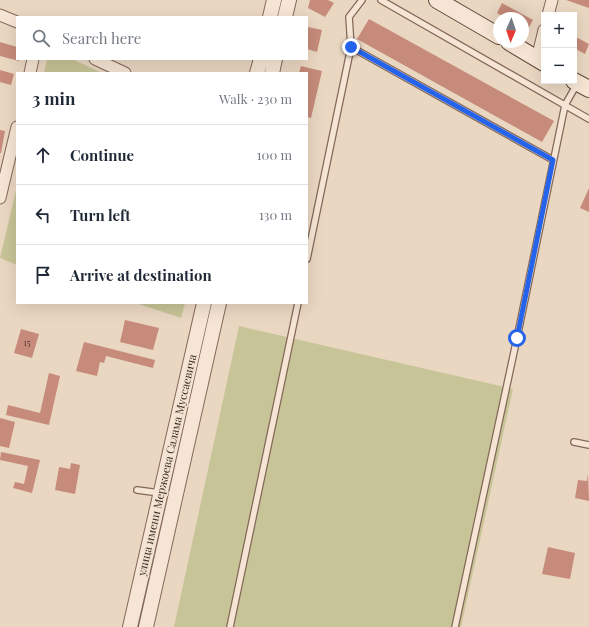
<!DOCTYPE html>
<html lang="en">
<head>
<meta charset="utf-8">
<style>
	:root { --surface:#fff; --page:#f2f2f3; --text:#1f2937; --muted:#747a83; --line:#e0e1e3 }
	body { margin:0; font-family:"Playfair Display",serif; background:var(--page); color:var(--text) }
	.controls { position:absolute; right:12px; top:12px; display:grid; overflow:hidden; border-radius:0px; box-shadow:0 4px 16px #0002 }
	.controls button { width:36px; height:36px; display:grid; place-items:center; padding:0; border:0; border-bottom:1px solid var(--line); background:var(--surface); color:var(--text); font:20px sans-serif }
	.compass { position:absolute; left:493px; top:12px; width:36px; height:36px; border-radius:50%; background:var(--surface); box-shadow:0 4px 16px #0002; rotate:182deg }
	.stop { position:absolute; width:12px; height:12px; margin:-9px; border:3px solid #2563eb; border-radius:50%; background:#fff }
	.stop.end { background:#2563eb; border-color:#fff; box-shadow:0 1px 4px #0008 }
	.list { margin:0; padding:0; list-style:none }
	h2 { display:flex; justify-content:space-between; align-items:center; height:52px; margin:0; padding:0 16px; font-size:17px }
	h2 small { font-size:13px; font-weight:400; color:var(--muted) }
	.list li { display:grid; grid-template-columns:26px 1fr auto; gap:12px; align-items:center; box-sizing:border-box; height:60px; padding:0 16px; border-top:1px solid var(--line) }
	.list b { display:block; font-size:15px; white-space:nowrap }
	.list em { font-size:13px; font-style:normal; color:var(--muted) }
	.icon { flex:none; width:22px; height:22px; fill:none; stroke:currentColor; stroke-width:2; stroke-linecap:round; stroke-linejoin:round }
	.map { position:relative; flex:none; width:589px; height:627px; overflow:hidden }
	.search { position:absolute; background:var(--surface); box-shadow:0 4px 16px #0002; left:16px; top:16px; width:292px; height:44px; display:flex; align-items:center; gap:10px; box-sizing:border-box; padding:0 14px; border-radius:0px; color:var(--muted); font-size:15px }
	.panel { position:absolute; background:var(--surface); box-shadow:0 4px 16px #0002; left:16px; top:72px; width:292px; height:232px; border-radius:0px }
	.map>svg:first-child { display:block }
	.green { fill:#c7c497 }
	.building { fill:#c68b7a }
	.lines { fill:none; stroke-linecap:round; stroke-linejoin:round }
	.service-casing { stroke:#83685a; stroke-width:8 }
	.minor-casing { stroke:#83685a; stroke-width:13 }
	.tertiary-casing { stroke:#83685a; stroke-width:16 }
	.secondary-casing { stroke:#644a3e; stroke-width:18 }
	.service { stroke:#f6e5d4; stroke-width:5.5 }
	.minor { stroke:#f6e5d4; stroke-width:11 }
	.tertiary { stroke:#f6e5d4; stroke-width:14 }
	.secondary { stroke:#f6e5d4; stroke-width:16 }
	.route { stroke:#2563eb; stroke-width:5 }
	.labels { text-anchor:middle; stroke-width:3.5; stroke-linejoin:round; paint-order:stroke }
	.number-label { font-size:9px; fill:#583e35 }
	.street-label { font-size:11px; fill:#34241e; stroke:#f2e2d1 }
</style>
</head>
<body>
<div class="map">
<svg width="589" height="627" viewBox="0 0 589 627">
	<rect width="100%" height="100%" fill="#ead7c2"/>
	<path class="green" d="M47 59H72L102 73H44Z
		M17 186V265L0 258Z
		M136 303H185L181 318Z
		M210 303H214L141 627H136Z
		M239 326 513 389 461 627H174Z"/>
	<path class="building" d="M310 0H328L334 3 325 17 308 8Z
		M566 0H589V8Z
		M502 3 533 20 528 29 523 27V18H506L497 13Z
		M369 19 554 121 542 142 357 39Z
		M308 27 322 30 317 52 307 49Z
		M574 36 589 44 585 54 574 48Z
		M0 42 17 47V59H19V61L0 56Z
		M301 66 322 71 311 118 307 117V73H299Z
		M0 70 14 74 11 85 0 82Z
		M0 130 5 131 1 153H0Z
		M589 188V212L580 208Z
		M125 320 159 328 153 350 120 342Z
		M21 329 39 334 32 358 14 353Z
		M84 342 155 360 153 368 106 356 104 363 100 362 97 376 76 371Z
		M49 373 60 376 49 425 6 415 8 405 40 413Z
		M0 418 15 422 9 448 0 446Z
		M1 452 40 460 32 493 13 488 15 482 24 484 28 466 0 460Z
		M71 463 80 465 75 494 55 490 59 467 70 469Z
		M588 474 589 501 575 498 578 480 587 481Z
		M548 547 575 553 570 579 542 574Z"/>
	<g class="lines">
		<defs>
			<path id="service" d="M381 0 589 119
				M351 47 553 160
				M307 259 351 47 349 17 362 0
				M574 442 589 445
				M137 490 160 493
				M230 627 298 303
				M455 627 517 338 565 105 577 84"/>
			<path id="minor" d="M0 15 17 22
				M548 15 552 0
				M95 59 125 73
				M537 59 544 30
				M30 73 33 59
				M0 198 17 127"/>
			<path id="tertiary" d="M270 17 274 0
				M285 17 289 0
				M257 73 261 59
				M272 73 275 59
				M130 627 204 303
				M146 627 219 303"/>
			<path id="secondary" d="M437 0 499 36
				M509 42 544 63
				M574 81 589 89"/>
		</defs>
		<use href="#service" class="service-casing"/>
		<use href="#minor" class="minor-casing"/>
		<use href="#tertiary" class="tertiary-casing"/>
		<use href="#secondary" class="secondary-casing"/>
		<use href="#service" class="service"/>
		<use href="#minor" class="minor"/>
		<use href="#tertiary" class="tertiary"/>
		<use href="#secondary" class="secondary"/>
	</g>
	<g class="lines">
		<path class="route" d="M351 47 553 160 517 338"/>
	</g>
	<g class="labels">
		<g class="number-label">
			<text x="27" y="346">15</text>
		</g>
		<g class="street-label">
			<text transform="translate(167 465) rotate(-77)" y="4">улица имени Мержоева Салама Муссаевича</text>
		</g>
	</g>
</svg>
<div class="controls">
<button>+</button>
<button>−</button>
</div>
<svg class="compass" viewBox="-18 -18 36 36"><path d="M0-13l5 13h-10z" fill="#e53935"/><path d="M0 13l5-13h-10z" fill="#747a83"/></svg>
<div class="stop" style="left:517px;top:338px"></div>
<div class="stop end" style="left:351px;top:47px"></div>
<div class="search"><svg class="icon" aria-label="search" viewBox="0 0 24 24"><circle cx="10" cy="10" r="6"/><path d="M15 15l6 6"/></svg>Search here</div>
<section class="panel">
<h2>3 min<small>Walk · 230 m</small></h2>
<ul class="list">
<li><svg class="icon" aria-label="ahead" viewBox="0 0 24 24"><path d="M12 20V5M6 11l6-6 6 6"/></svg><div><b>Continue</b></div><em>100 m</em></li>
<li><svg class="icon" aria-label="left" viewBox="0 0 24 24"><path d="M17 20v-9H6M10 6l-5 5 5 5"/></svg><div><b>Turn left</b></div><em>130 m</em></li>
<li><svg class="icon" aria-label="arrive" viewBox="0 0 24 24"><path d="M6 21V4h12l-3 4 3 4H6"/></svg><div><b>Arrive at destination</b></div></li>
</ul>
</section>
</div>
</body>
</html>
